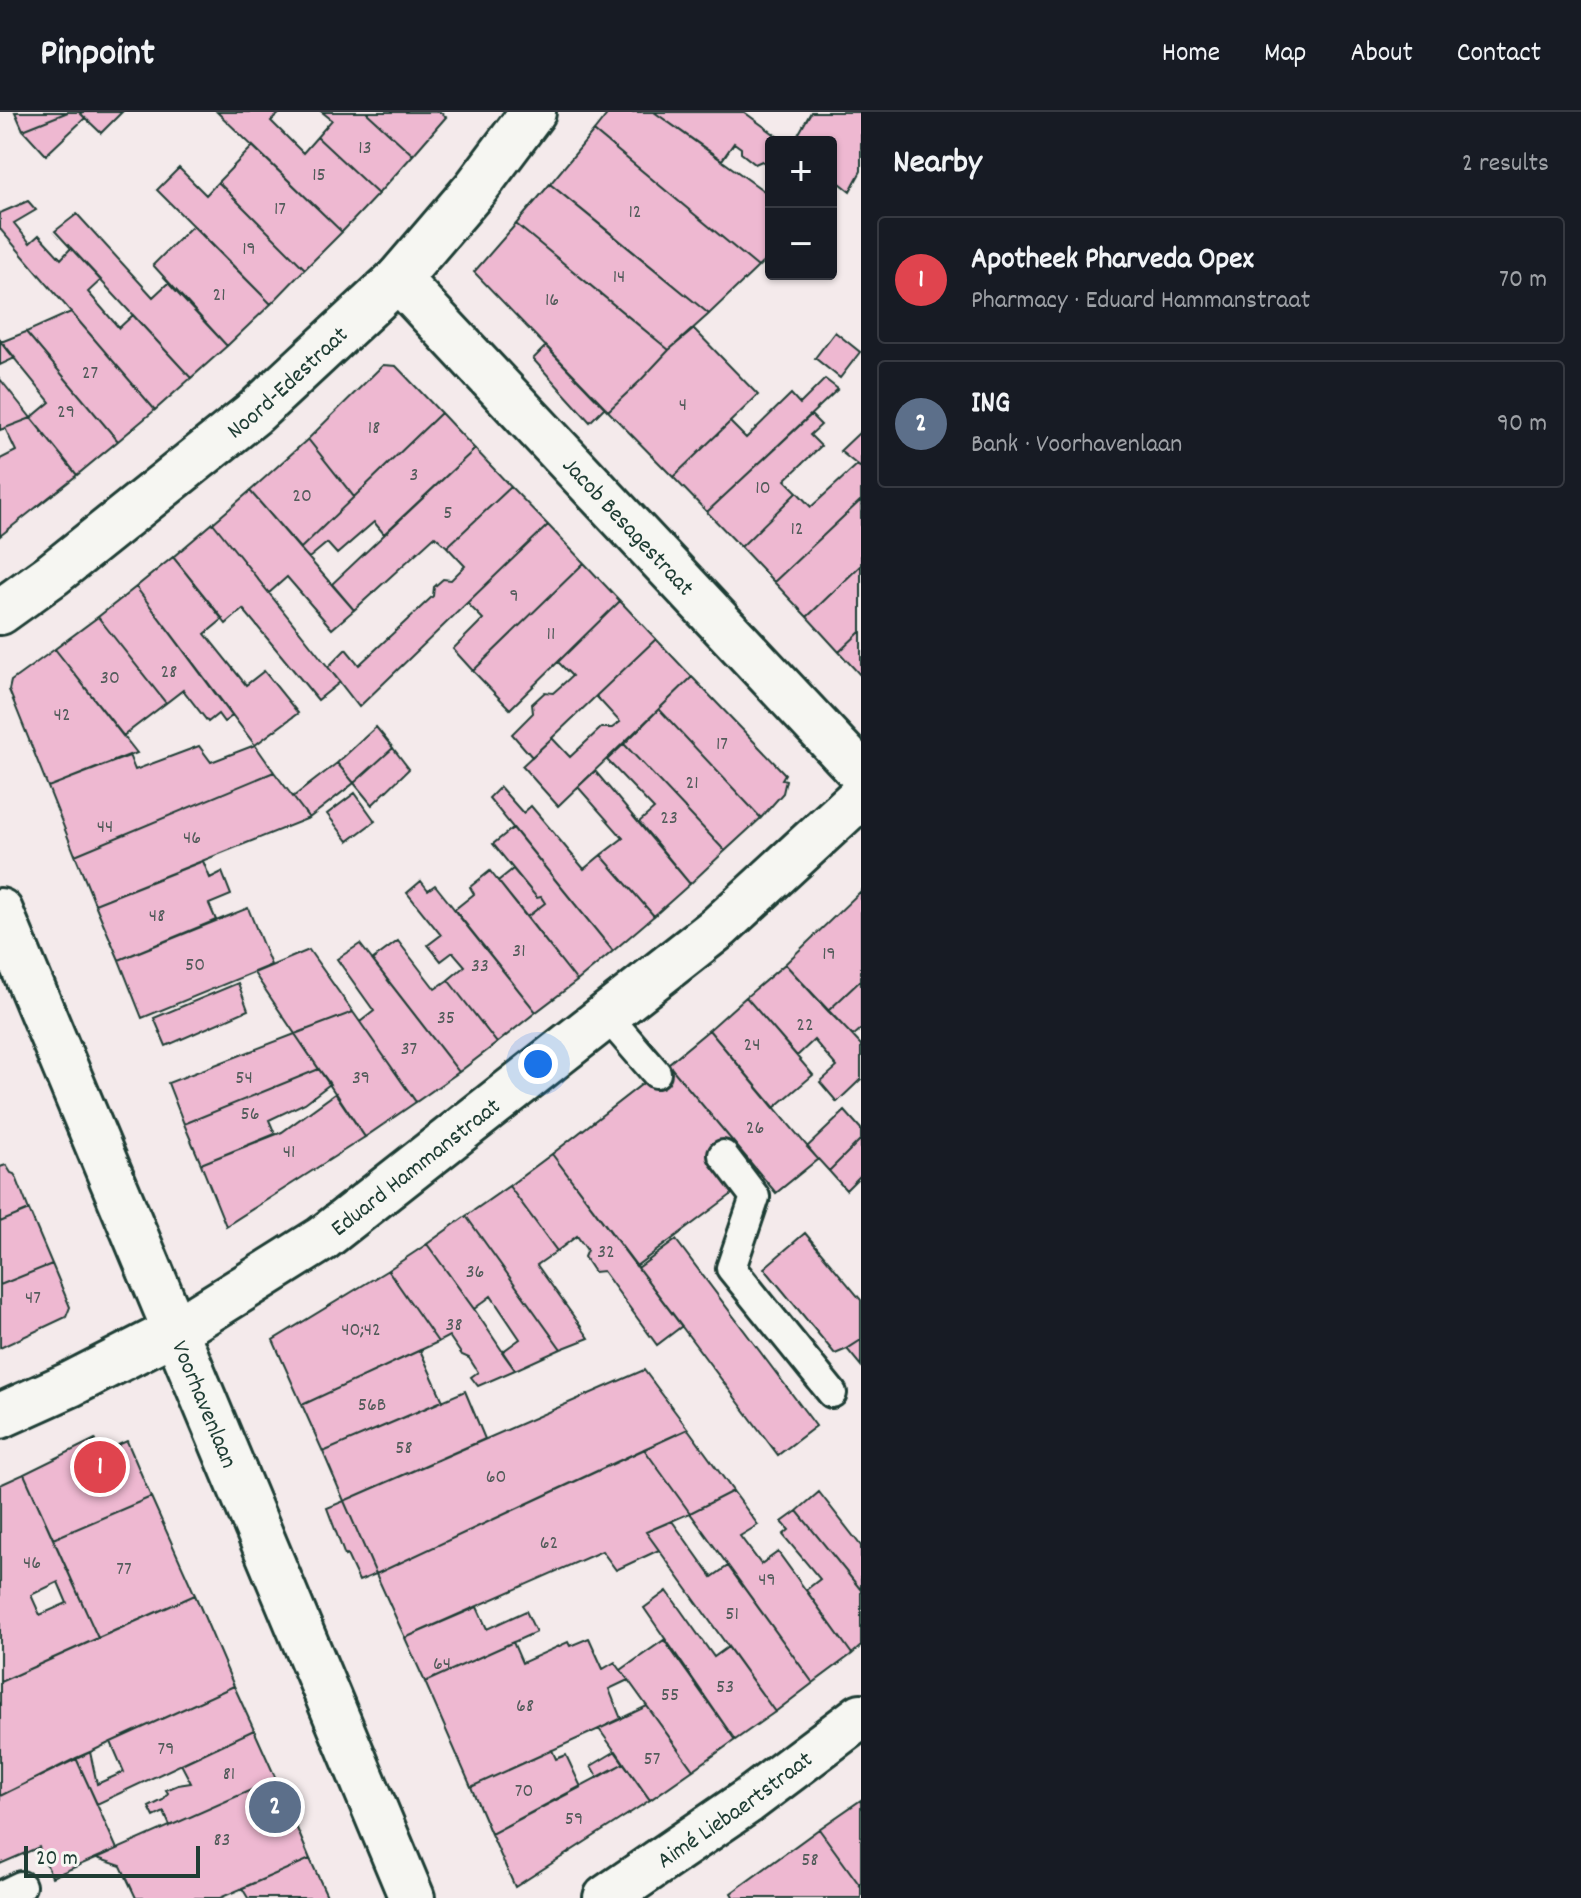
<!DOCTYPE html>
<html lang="en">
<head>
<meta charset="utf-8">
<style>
	:root { --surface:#171b24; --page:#20242c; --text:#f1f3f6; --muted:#9ea1a6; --line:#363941; --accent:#2563eb }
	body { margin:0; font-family:Dekko,sans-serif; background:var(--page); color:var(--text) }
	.controls { position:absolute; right:24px; top:24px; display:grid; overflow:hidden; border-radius:8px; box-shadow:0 2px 6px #0004 }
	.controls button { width:72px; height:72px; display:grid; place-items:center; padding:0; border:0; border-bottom:2px solid var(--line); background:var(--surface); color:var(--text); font:40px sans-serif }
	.scale { position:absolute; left:24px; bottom:20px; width:176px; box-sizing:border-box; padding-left:8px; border:4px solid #1f3d34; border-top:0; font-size:22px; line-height:28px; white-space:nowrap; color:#1f3d34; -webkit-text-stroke:6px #f6f6f2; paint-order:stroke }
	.you { position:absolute; left:538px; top:952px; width:28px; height:28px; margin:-20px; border:6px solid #fff; border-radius:50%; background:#1a73e8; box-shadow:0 0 0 12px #1a73e833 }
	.badge { display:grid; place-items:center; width:52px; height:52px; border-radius:50%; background:var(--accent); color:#fff; font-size:26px; font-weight:700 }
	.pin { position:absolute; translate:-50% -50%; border:4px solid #fff; box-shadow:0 2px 8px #0006 }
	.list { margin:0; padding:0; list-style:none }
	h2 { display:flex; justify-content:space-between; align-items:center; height:104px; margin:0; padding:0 32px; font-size:34px }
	h2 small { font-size:26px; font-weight:400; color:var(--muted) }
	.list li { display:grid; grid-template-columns:52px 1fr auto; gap:24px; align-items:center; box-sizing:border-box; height:128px; margin:0 16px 16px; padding:0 16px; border:2px solid var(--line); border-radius:8px }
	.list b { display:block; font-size:30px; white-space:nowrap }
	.list p { margin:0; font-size:26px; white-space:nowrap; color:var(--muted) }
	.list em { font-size:26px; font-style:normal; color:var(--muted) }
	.map { position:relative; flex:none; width:861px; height:1786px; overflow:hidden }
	header { display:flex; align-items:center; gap:48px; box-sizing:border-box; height:112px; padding:0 40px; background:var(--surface); border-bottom:2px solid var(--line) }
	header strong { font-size:38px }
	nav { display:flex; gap:44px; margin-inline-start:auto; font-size:28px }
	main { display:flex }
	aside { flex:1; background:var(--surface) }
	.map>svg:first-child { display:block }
	.building { fill:#eeb8d1; stroke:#1f3d34; stroke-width:2; fill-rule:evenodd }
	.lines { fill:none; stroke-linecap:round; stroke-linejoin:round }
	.lane-casing { stroke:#1f3d34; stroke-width:34 }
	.street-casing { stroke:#1f3d34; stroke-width:50 }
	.secondary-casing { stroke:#1f3d34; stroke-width:50 }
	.lane { stroke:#f6f6f2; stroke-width:28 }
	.street { stroke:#f6f6f2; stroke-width:44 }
	.secondary { stroke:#f6f6f2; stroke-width:44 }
	.labels { text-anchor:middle; stroke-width:6; stroke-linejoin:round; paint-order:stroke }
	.number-label { font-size:20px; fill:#535c5b }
	.street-label { font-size:24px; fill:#1f3d34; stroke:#f6f6f2 }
</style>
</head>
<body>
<header>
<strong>Pinpoint</strong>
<nav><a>Home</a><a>Map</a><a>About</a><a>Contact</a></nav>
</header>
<main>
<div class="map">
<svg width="861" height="1786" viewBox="0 0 861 1786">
	<rect width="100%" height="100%" fill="#f4eaeb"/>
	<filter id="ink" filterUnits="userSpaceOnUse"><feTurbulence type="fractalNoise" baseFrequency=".0125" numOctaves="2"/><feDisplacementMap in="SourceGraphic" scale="16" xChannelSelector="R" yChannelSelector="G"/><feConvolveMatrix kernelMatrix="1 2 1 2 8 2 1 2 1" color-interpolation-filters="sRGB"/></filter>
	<g filter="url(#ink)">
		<path class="building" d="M15 0H68L23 18Z
			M68 0H79L85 6 46 43 23 18Z
			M79 0H122L101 21Z
			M217 0H281L271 9 303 41 317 25 378 82 342 120Z
			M322 0H366L413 43 378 82 317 25 332 8Z
			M366 0H440L446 5 413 43Z
			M609 0H654L771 84V143L758 155 594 19Z
			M654 0H744L785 30H771V56L762 49 755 52 741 41V36L734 31 722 48Z
			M811 0H861V59L850 79 831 64V30H794Z
			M594 19 758 155 709 202 550 72Z
			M253 34 342 120 305 157 218 70Z
			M179 56 206 83 218 70 305 157 271 192 157 78Z
			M550 72 613 123 709 202 669 238 637 212 516 112Z
			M28 89 36 98 14 111 30 131 39 123 61 147 71 136 101 168 88 180 119 216 133 203 191 266 155 298 0 117V101Z
			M77 102 153 185 168 171 227 234 191 266 55 119Z
			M516 112 669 238 640 269 608 299 474 160Z
			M193 113 271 192 227 234 153 153Z
			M71 200 155 298 118 329 26 220Z
			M694 217 758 283 673 365 608 299 640 269 669 238Z
			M26 220 118 329 77 363 31 306 50 290 1 230Z
			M835 220 860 240 840 266 815 246Z
			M0 227 15 246 0 253Z
			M546 234 605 295 590 310 533 247Z
			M383 253 396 254 441 301 354 385 308 327Z
			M0 267 31 306 0 318Z
			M825 267 838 277 707 400 673 365 730 310 746 326 791 282 800 292Z
			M441 301 475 337 384 422 374 410 337 442 327 431 309 446 300 437Z
			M811 303 821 313 810 323 821 334 785 368 797 380 741 435 707 400Z
			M31 306 77 363 0 424V347L16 339 5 316Z
			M861 319V356L840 339Z
			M308 327 354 385 300 437 250 379Z
			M475 337 511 375 447 435 435 424 354 498 332 472Z
			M857 353 861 356V388L774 470 741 435 797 380 811 395Z
			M511 375 548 413 359 595 328 555 346 537 359 553 433 484 434 475 443 467 451 468 465 454 447 435Z
			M250 379 354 498 332 517 287 465 269 481 213 411Z
			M861 388V453L807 505 774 470Z
			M213 411 340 570 318 588 243 497 226 512 173 445Z
			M548 413 584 451 473 559 453 537 483 507 467 491Z
			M173 445 223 507 205 522 246 573 264 559 298 601 255 633 136 475Z
			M584 451 620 489 510 597 473 559Z
			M861 453V519L839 540 807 505Z
			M136 475 232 604 224 610 218 602 208 610 183 578 166 591 98 505Z
			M620 489 656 527 532 645 512 622 533 601 532 592 545 580 553 581 572 564 558 550Z
			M98 505 166 591 123 624 55 537Z
			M861 519V564L839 540Z
			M656 527 692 565 558 694 522 654 552 626 570 645 601 616H612L620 610 596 584Z
			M55 537 137 641 48 675 9 578 11 569Z
			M692 565 785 662 782 667 786 668 783 681 761 706 659 597Z
			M659 597 761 706 725 739 624 632Z
			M376 615 393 636 354 671 337 651Z
			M624 632 725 739 690 772 639 710 654 697 607 648Z
			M255 633 274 660 75 743 48 675 129 643 135 658 199 634 211 650Z
			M393 636 409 657 372 693 354 671Z
			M337 651 354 671 309 706 293 685Z
			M595 659 690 772 654 804 601 743 623 726 578 675Z
			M274 660 309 706 95 792 75 743Z
			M500 675 523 701 531 694 584 757 601 743 654 804 613 839 489 686Z
			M355 681 375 709 348 729 327 702Z
			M513 716 613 839 577 869 527 805 545 791 541 785 537 786 493 732Z
			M203 749 210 766 222 760 231 783 209 792 216 808 119 848 95 792Z
			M513 757 537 786 541 785 545 791 527 805 498 769Z
			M490 759 577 869 536 900 454 798 474 782 470 775Z
			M421 769 428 778 435 773 536 900 497 931 448 868 465 854 453 840 441 849 428 833 441 823 407 781Z
			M861 779V868L828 899 785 852Z
			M248 796 271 853 142 906 119 848Z
			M398 829 435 877 448 868 497 931 459 960 372 848Z
			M360 832 459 960 416 990 360 910 374 899 337 847Z
			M309 838 353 900 295 922 254 861Z
			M785 852 861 933V967L837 990 820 970 837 955 814 928 797 944 746 885Z
			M861 868V917L853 924 828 899Z
			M238 871 248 898 166 934 154 906Z
			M746 885 813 963 774 996 709 918Z
			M353 900 416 990 365 1025 295 922Z
			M709 918 818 1047 776 1081 668 952Z
			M295 922 319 957 184 1012 168 971Z
			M668 952 735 1032 723 1043 735 1080 636 1154 552 1042Z
			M319 957 330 972 305 991 269 1008 275 1022 201 1052 184 1012Z
			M336 981 365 1025 226 1114 201 1052 282 1020Z
			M845 999 861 1017V1027L829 1059 807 1035Z
			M861 1027V1063L846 1078 829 1059Z
			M552 1042 682 1214 657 1233 603 1159 594 1160 584 1145 587 1138 577 1124 557 1139 509 1074Z
			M6 1053 11 1061 14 1062 16 1065 29 1098 0 1110V1055Z
			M509 1074 557 1139 537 1153 589 1226 561 1237 466 1104Z
			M29 1098 52 1152 0 1173V1110Z
			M466 1104 561 1237 515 1258 502 1240 520 1227 491 1184 474 1197 427 1132Z
			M805 1121 861 1188V1228L847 1237 835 1242 764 1156Z
			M676 1128 816 1314 778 1343 638 1156Z
			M427 1132 474 1197 515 1258 478 1274 471 1265 478 1260 469 1246 462 1243 449 1224 438 1230 388 1158Z
			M52 1152 70 1195 66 1205 0 1236V1173Z
			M388 1158 438 1230 302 1293 273 1228Z
			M861 1228V1254L847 1237Z
			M420 1238 443 1289 323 1340 302 1293Z
			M644 1258 688 1317 376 1462 344 1389Z
			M465 1279 485 1327 344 1389 323 1340Z
			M688 1317 733 1379 690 1401 644 1337Z
			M95 1327 96 1329 92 1331 98 1344 119 1335 118 1333 127 1329 151 1385 53 1427 24 1362Z
			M644 1337 690 1401 646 1420 659 1438 616 1458 602 1439 405 1526 376 1462Z
			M24 1362 98 1526 0 1570V1373ZM58 1470 67 1491 40 1503 31 1483Z
			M733 1379 758 1413 740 1424 761 1452 778 1440 852 1542 813 1571 690 1401Z
			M819 1380 861 1434V1478L797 1399Z
			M151 1385 195 1483 98 1526 53 1427Z
			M344 1389 376 1462 359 1469 347 1443 345 1444 327 1396Z
			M797 1399 861 1478V1534L852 1542 806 1478 820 1467 783 1423 789 1418 782 1410Z
			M672 1409 712 1465 728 1454 813 1571 775 1600 646 1420Z
			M667 1479 714 1545 728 1535 775 1600 735 1628 644 1496Z
			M195 1483 234 1574 111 1630 0 1684V1570Z
			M477 1495 487 1517 526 1499 536 1520 425 1570 405 1526Z
			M589 1526 603 1557 615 1550 628 1568 609 1577 621 1607 471 1675 425 1570 513 1530 522 1551 568 1530 570 1534Z
			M664 1528 735 1628 693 1658 621 1558Z
			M234 1574 254 1618 97 1692 76 1646 90 1640 97 1672 124 1660 111 1630Z
			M647 1594 693 1658 650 1688 599 1617Z
			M254 1618 276 1667 170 1714 164 1700 154 1705 149 1695 163 1688 168 1681 166 1678 178 1673 191 1671 181 1652Z
			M552 1638 556 1647 566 1643 581 1675 491 1722 471 1675Z
			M616 1639 624 1651 598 1666 591 1654Z
			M76 1646 117 1737 52 1765 39 1735 0 1752V1684Z
			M624 1651 650 1688 515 1775 491 1722Z
			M276 1667 310 1747 220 1786H136L121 1754 97 1746Z
			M861 1688V1775L819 1717Z
			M819 1717 861 1775V1786H734L731 1781Z
			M310 1747 328 1786H248L242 1776Z"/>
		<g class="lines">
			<defs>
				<path id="lane" d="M607 904 656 961
					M723 1043 755 1085 731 1156 832 1281
					M0 1784 21 1774"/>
				<g id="street">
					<path id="s1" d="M398 167 861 661"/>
					<path id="s2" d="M0 500 53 462 254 301 398 167 476 76 533 0"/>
					<path id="s3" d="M0 1304 71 1272 175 1219 322 1127 719 815 861 684"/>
					<path id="s4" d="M606 1786 748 1689 861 1604"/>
				</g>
				<g id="secondary">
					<path id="s5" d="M0 799 412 1786"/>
				</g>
			</defs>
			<use href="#lane" class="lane-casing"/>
			<use href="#street" class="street-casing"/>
			<use href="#secondary" class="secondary-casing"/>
			<use href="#lane" class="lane"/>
			<use href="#street" class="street"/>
			<use href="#secondary" class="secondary"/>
		</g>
	</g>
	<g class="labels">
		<g class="number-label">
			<text x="365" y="41">13</text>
			<text x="319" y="68">15</text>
			<text x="280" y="102">17</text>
			<text x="635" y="105">12</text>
			<text x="249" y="142">19</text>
			<text x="619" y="170">14</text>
			<text x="219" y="188">21</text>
			<text x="552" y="193">16</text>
			<text x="90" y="266">27</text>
			<text x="683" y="298">4</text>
			<text x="66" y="305">29</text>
			<text x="374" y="321">18</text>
			<text x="414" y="368">3</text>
			<text x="763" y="381">10</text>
			<text x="302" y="389">20</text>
			<text x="448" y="406">5</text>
			<text x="797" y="422">12</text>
			<text x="514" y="489">9</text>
			<text x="551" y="527">11</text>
			<text x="169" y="565">28</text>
			<text x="110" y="571">30</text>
			<text x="62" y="608">42</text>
			<text x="722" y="637">17</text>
			<text x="692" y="676">21</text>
			<text x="669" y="711">23</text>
			<text x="105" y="720">44</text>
			<text x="192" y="731">46</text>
			<text x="157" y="809">48</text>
			<text x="519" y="844">31</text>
			<text x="829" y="847">19</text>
			<text x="195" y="858">50</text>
			<text x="480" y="859">33</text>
			<text x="446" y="911">35</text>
			<text x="805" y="918">22</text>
			<text x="752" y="938">24</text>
			<text x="409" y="942">37</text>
			<text x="244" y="971">54</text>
			<text x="361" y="971">39</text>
			<text x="250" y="1007">56</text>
			<text x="755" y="1021">26</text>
			<text x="289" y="1045">41</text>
			<text x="606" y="1145">32</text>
			<text x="475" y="1165">36</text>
			<text x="33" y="1191">47</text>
			<text x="454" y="1218">38</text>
			<text x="361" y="1223">40;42</text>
			<text x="372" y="1298">56B</text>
			<text x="404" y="1341">58</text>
			<text x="496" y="1370">60</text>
			<text x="549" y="1436">62</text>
			<text x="32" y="1456">46</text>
			<text x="124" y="1462">77</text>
			<text x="767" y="1473">49</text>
			<text x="732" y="1507">51</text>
			<text x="442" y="1557">64</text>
			<text x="725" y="1580">53</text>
			<text x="670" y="1588">55</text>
			<text x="525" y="1599">68</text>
			<text x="166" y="1642">79</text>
			<text x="652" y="1652">57</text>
			<text x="229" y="1667">81</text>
			<text x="524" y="1684">70</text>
			<text x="574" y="1712">59</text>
			<text x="222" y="1733">83</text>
			<text x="810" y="1753">58</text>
		</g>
		<g class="street-label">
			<text dy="8" stroke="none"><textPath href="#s2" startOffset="368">Noord-Edestraat</textPath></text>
			<text dy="8" stroke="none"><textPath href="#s1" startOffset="338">Jacob Besagestraat</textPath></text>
			<text dy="8" stroke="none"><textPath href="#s3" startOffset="486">Eduard Hammanstraat</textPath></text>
			<text dy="8" stroke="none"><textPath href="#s5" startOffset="534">Voorhavenlaan</textPath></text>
			<text dy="8" stroke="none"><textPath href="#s4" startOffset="156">Aimé Liebaertstraat</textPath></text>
		</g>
	</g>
</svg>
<div class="controls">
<button>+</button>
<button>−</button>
</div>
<div class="scale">20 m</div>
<div class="you"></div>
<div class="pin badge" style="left:100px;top:1355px;background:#e0444e">1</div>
<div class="pin badge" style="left:275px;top:1695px;background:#5c6f8a">2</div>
</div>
<aside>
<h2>Nearby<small>2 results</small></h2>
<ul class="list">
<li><span class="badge" style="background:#e0444e">1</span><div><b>Apotheek Pharveda Opex</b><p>Pharmacy · Eduard Hammanstraat</p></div><em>70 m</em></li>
<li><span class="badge" style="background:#5c6f8a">2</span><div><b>ING</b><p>Bank · Voorhavenlaan</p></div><em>90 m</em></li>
</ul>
</aside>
</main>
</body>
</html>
